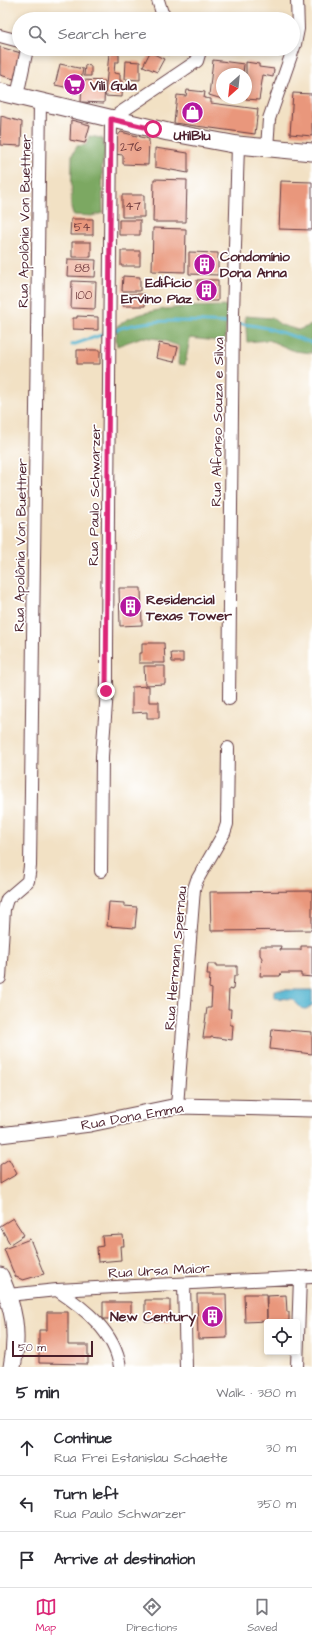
<!DOCTYPE html>
<html lang="en">
<head>
<meta charset="utf-8">
<style>
	:root { --surface:#fff; --page:#f2f2f3; --text:#2b2b33; --muted:#7c7c81; --line:#e1e1e2; --accent:#db2777 }
	body { margin:0; font-family:"Architects Daughter",sans-serif; background:var(--page); color:var(--text) }
	.controls { position:absolute; right:12px; bottom:12px; display:grid; overflow:hidden; border-radius:4px; box-shadow:0 2px 6px #0003 }
	.controls button { width:36px; height:36px; display:grid; place-items:center; padding:0; border:0; border-bottom:1px solid var(--line); background:var(--surface); color:var(--text); font:20px sans-serif }
	.compass { position:absolute; left:216px; top:68px; width:36px; height:36px; border-radius:50%; background:var(--surface); box-shadow:0 2px 6px #0003; rotate:207deg }
	.scale { position:absolute; left:12px; bottom:10px; width:81px; box-sizing:border-box; padding-left:4px; border:2px solid #4a1f2b; border-top:0; font-size:11px; line-height:14px; white-space:nowrap; color:#4a1f2b; -webkit-text-stroke:3px #fff; paint-order:stroke }
	.stop { position:absolute; width:12px; height:12px; margin:-9px; border:3px solid #db2777; border-radius:50%; background:#fff }
	.stop.end { background:#db2777; border-color:#fff; box-shadow:0 1px 4px #0008 }
	.list { margin:0; padding:0; list-style:none }
	h2 { display:flex; justify-content:space-between; align-items:center; height:52px; margin:0; padding:0 16px; font-size:17px }
	h2 small { font-size:13px; font-weight:400; color:var(--muted) }
	.list li { display:grid; grid-template-columns:26px 1fr auto; gap:12px; align-items:center; box-sizing:border-box; height:56px; padding:0 16px; border-top:1px solid var(--line) }
	.list b { display:block; font-size:15px; white-space:nowrap }
	.list p { margin:0; font-size:13px; white-space:nowrap; color:var(--muted) }
	.list em { font-size:13px; font-style:normal; color:var(--muted) }
	.icon { flex:none; width:22px; height:22px; fill:none; stroke:currentColor; stroke-width:2; stroke-linecap:round; stroke-linejoin:round }
	.map { position:relative; flex:none; width:312px; height:1367px; overflow:hidden }
	.search { position:absolute; background:var(--surface); box-shadow:0 2px 6px #0003; left:12px; right:12px; top:12px; height:44px; display:flex; align-items:center; gap:10px; box-sizing:border-box; padding:0 14px; border-radius:22px; color:var(--muted); font-size:15px }
	.sheet { height:220px; background:var(--surface) }
	nav { display:flex; justify-content:space-around; align-items:center; box-sizing:border-box; height:56px; border-top:1px solid var(--line); background:var(--surface); font-size:11px; color:var(--muted) }
	nav a { display:grid; justify-items:center; gap:2px }
	nav .on { color:var(--accent) }
	.map>svg:first-child { display:block }
	.forest { fill:#7ba862; stroke:#626446 }
	.water { fill:#50b3cf; stroke:#4d697d }
	.lines { fill:none; stroke-linecap:round; stroke-linejoin:round }
	.stream { stroke:#50b3cf; stroke-width:3 }
	.building { fill:#e9977c }
	.minor-casing { stroke:#633c42; stroke-width:14 }
	.tertiary-casing { stroke:#633c42; stroke-width:17 }
	.secondary-casing { stroke:#633c42; stroke-width:19 }
	.minor { stroke:#fff; stroke-width:12 }
	.tertiary { stroke:#fff; stroke-width:15 }
	.secondary { stroke:#fff; stroke-width:17 }
	.route { stroke:#db2777; stroke-width:5 }
	.labels { text-anchor:middle; stroke-width:3.5; stroke-linejoin:round; paint-order:stroke }
	.number-label { font-size:12px; fill:#723d3f }
	.poi-label { font-size:14px; font-weight:bold; fill:#4a1f2b; stroke:#fff; text-anchor:start }
	.street-label { font-size:14px; fill:#4a1f2b; stroke:#fff }
</style>
</head>
<body>
<div class="map">
<svg width="312" height="1367" viewBox="0 0 312 1367">
	<rect width="100%" height="100%" fill="#fff"/>
	<filter id="ink" filterUnits="userSpaceOnUse"><feTurbulence type="fractalNoise" baseFrequency=".025" numOctaves="2"/><feDisplacementMap in="SourceGraphic" scale="8" xChannelSelector="R" yChannelSelector="G"/><feConvolveMatrix kernelMatrix="1 2 1 2 8 2 1 2 1" color-interpolation-filters="sRGB"/></filter>
	<filter id="wash" filterUnits="userSpaceOnUse"><feTurbulence type="fractalNoise" baseFrequency=".012" numOctaves="4" result="noise"/><feDisplacementMap in="SourceGraphic" scale="16" xChannelSelector="R" yChannelSelector="G"/><feGaussianBlur stdDeviation="0.9" result="paint"/><feColorMatrix in="noise" values="0 0 0 0 0 0 0 0 0 0 0 0 0 0 0 0 0 1.4 0 .05"/><feComposite in="paint" operator="in"/></filter>
	<g filter="url(#wash)">
		<rect width="100%" height="100%" fill="#f2e1c4"/>
		<path class="forest" d="M89 136 102 138 105 151 102 167 103 213 92 216 73 215 71 208 72 155 77 146 86 145Z
			M227 306 225 342 190 338 185 365 178 364 179 346 159 339 142 337 117 346 116 339 117 326C143 305 195 307 227 306Z
			M245 316 272 318 281 325 298 330 312 325V353L294 351 269 340 247 342Z"/>
		<path class="water" d="M274 990H312V1005C302 1015 299 1004 292 999L274 998Z"/>
		<g class="lines">
			<path class="stream" d="M235 324C262 324 287 334 312 343
				M112 331C149 316 190 322 229 323
				M72 345 107 333"/>
		</g>
		<g id="blocks">
			<path class="building" d="M0 47 21 53 14 79 0 75Z
				M159 49H172L169 55Z
				M150 52 164 59 157 72 143 66Z
				M109 53 119 54V62H115L114 73 120 74V81H123L122 97 105 96Z
				M213 60 244 64 243 74H222V99L209 95Z
				M126 61 140 62V80L125 79Z
				M246 62 259 64V67L274 69 273 77 263 75 259 100 246 99Z
				M60 64 83 69 79 90 55 85Z
				M85 65 91 66V76H84Z
				M82 80 105 81 104 103 81 102Z
				M187 90 205 92 204 98 211 99V103L258 109 255 134 174 123 177 95 186 96Z
				M293 93 312 94V136L290 134Z
				M225 98H240V101Z
				M1 116 22 122 21 146 0 145Z
				M71 120 90 125 85 143 70 140Z
				M121 132 149 139 148 165 123 164V155L114 154 115 139Z
				M155 148 188 153V173L155 167Z
				M154 179 187 180 186 222H153Z
				M281 181 312 182V230L279 229Z
				M122 195H144V217H122Z
				M71 219H93V235H70Z
				M119 220H140V235H119Z
				M153 228 186 229 185 272 152 271Z
				M72 242H91V257H72Z
				M121 251H140V266H121Z
				M189 252 218 253V275L189 274Z
				M68 259 96 260 95 277 67 276Z
				M123 276 140 277V291H122Z
				M197 280H218V301H197Z
				M72 281 96 282 95 309 71 308Z
				M123 294H145V306H123Z
				M77 316 98 317V330L73 329V318H77Z
				M159 343 178 347 174 362 156 358Z
				M77 350H100V364H77Z
				M119 588H141L142 625 120 626Z
				M142 643H164L165 663H139V653H142Z
				M171 653H183V662H172Z
				M144 666H165V684L145 685Z
				M149 686V702H159V718H147V712L132 713V687Z
				M312 891V930L211 931 210 892Z
				M109 902 124 903V906L137 907 135 928 107 926Z
				M260 946H281L280 950H301V946H312V977L301 976V973H281L280 976H260L262 958 260 955Z
				M208 964H217V966H237V976H234L233 990 229 989 228 1009H231L230 1025H233L232 1040 211 1037V1038H203L207 1008H211L212 989 209 988 210 975H207Z
				M272 1029 312 1032V1054L270 1049Z
				M9 1159 17 1174 0 1184V1165Z
				M13 1218 24 1235 10 1244 0 1226Z
				M123 1235 124 1246H120L121 1260 98 1262 97 1247 103 1246 102 1236Z
				M30 1239 44 1274 23 1280 16 1277 14 1274 4 1249Z
				M197 1294H226L227 1338 198 1339Z
				M244 1294H266L267 1321 245 1322Z
				M286 1295 287 1312H289V1321L267 1322V1296Z
				M145 1300H170V1321H145Z
				M103 1302H131V1319H103Z
				M47 1312H68V1345H88V1364L39 1363V1330H47Z"/>
		</g>
	</g>
	<g filter="url(#ink)">
		<use href="#blocks" fill-opacity="0" stroke="#633c42" stroke-width="1"/>
		<g class="lines">
			<defs>
				<path id="minor" d="M158 0 162 13 168 19
					M0 36 19 41
					M17 96 27 49
					M267 148 269 119 295 44 298 29 297 0
					M229 699 233 314 238 145
					M101 871 102 756 107 691V645L111 119 197 61 200 51 198 49
					M0 978 4 909 7 899 28 881 30 866 40 102
					M177 1106 194 889 197 880 224 833 227 824 228 748
					M184 1285 186 1367
					M57 1290C84 1308 115 1332 120 1367
					M8 1295 57 1290 312 1277
					M297 1367 300 1277"/>
				<path id="tertiary" d="M0 1135 90 1124 177 1106 312 1109"/>
				<path id="secondary" d="M0 92 168 132 238 145 312 152
					M0 1276C14 1309 19 1332 12 1367"/>
			</defs>
			<use href="#minor" class="minor-casing"/>
			<use href="#tertiary" class="tertiary-casing"/>
			<use href="#secondary" class="secondary-casing"/>
			<use href="#minor" class="minor"/>
			<use href="#tertiary" class="tertiary"/>
			<use href="#secondary" class="secondary"/>
		</g>
	</g>
	<g class="lines" filter="url(#ink)">
		<path class="route" d="M106 691 111 119 153 129"/>
	</g>
	<defs>
		<symbol id="supermarket-disc" viewBox="-11 -11 22 22"><circle r="9.5" fill="#b5179e" stroke="#fff"/><path d="M-6-5.5h2.5l.6 2H6L4.5 2H-2.5L-4.4-4H-6ZM-1.5 3.2a1.3 1.3 0 1 0 .1 0ZM3 3.2a1.3 1.3 0 1 0 .1 0Z" fill="#fff"/></symbol>
		<symbol id="shop-disc" viewBox="-11 -11 22 22"><circle r="9.5" fill="#b5179e" stroke="#fff"/><path d="M-5-2.5h2.3a2.7 3.5 0 0 1 5.4 0H5L5.5 6h-11ZM-1.5-2.5h3a1.5 2.3 0 0 0-3 0Z" fill="#fff"/></symbol>
		<symbol id="building-disc" viewBox="-11 -11 22 22"><circle r="9.5" fill="#b5179e" stroke="#fff"/><path d="M-4-6H4V6H1V3H-1V6H-4ZM-2.5-4.3h1.7v1.8h-1.7ZM.8-4.3h1.7v1.8H.8ZM-2.5-1h1.7V.8h-1.7ZM.8-1h1.7V.8H.8Z" fill="#fff"/></symbol>
	</defs>
	<g fill-rule="evenodd">
		<use href="#supermarket-disc" x="62" y="72" width="25" height="25"/>
		<use href="#shop-disc" x="180" y="100" width="25" height="25"/>
		<use href="#building-disc" x="192" y="252" width="25" height="25"/>
		<use href="#building-disc" x="194" y="278" width="25" height="25"/>
		<use href="#building-disc" x="118" y="594" width="25" height="25"/>
		<use href="#building-disc" x="200" y="1304" width="25" height="25"/>
	</g>
	<g class="labels">
		<g class="number-label">
			<text x="131" y="151">276</text>
			<text x="133" y="210">47</text>
			<text x="82" y="231">54</text>
			<text x="82" y="272">88</text>
			<text x="84" y="299">100</text>
		</g>
		<g class="poi-label">
			<text x="90" y="90">Vili Gula</text>
			<text x="192" y="140" text-anchor="middle">UtilBlu</text>
			<text x="220" y="261">Condomínio<tspan x="220" dy="16">Dona Anna</tspan></text>
			<text x="192" y="287" text-anchor="end">Edifício<tspan x="192" dy="16">Ervino Piaz</tspan></text>
			<text x="146" y="604">Residencial<tspan x="146" dy="16">Texas Tower</tspan></text>
			<text x="196" y="1321" text-anchor="end">New Century</text>
		</g>
		<g class="street-label">
			<text transform="translate(24 221) rotate(-89)" y="5">Rua Apolônia Von Buettner</text>
			<text transform="translate(217 422) rotate(-89)" y="5">Rua Alfonso Souza e Silva</text>
			<text transform="translate(94 495) rotate(-89)" y="5">Rua Paulo Schwarzer</text>
			<text transform="translate(20 545) rotate(-89)" y="5">Rua Apolônia Von Buettner</text>
			<text transform="translate(175 958) rotate(-85)" y="5">Rua Hermann Spernau</text>
			<text transform="translate(132 1116) rotate(-10)" y="5">Rua Dona Emma</text>
			<text transform="translate(159 1270) rotate(-3)" y="5">Rua Ursa Maior</text>
		</g>
	</g>
</svg>
<div class="controls">
<button><svg class="icon" aria-label="locate" viewBox="0 0 24 24"><circle cx="12" cy="12" r="6"/><path d="M12 2v4M12 18v4M2 12h4M18 12h4"/></svg></button>
</div>
<svg class="compass" viewBox="-18 -18 36 36"><path d="M0-13l5 13h-10z" fill="#e53935"/><path d="M0 13l5-13h-10z" fill="#7c7c81"/></svg>
<div class="scale">50 m</div>
<div class="stop" style="left:153px;top:129px"></div>
<div class="stop end" style="left:106px;top:691px"></div>
<div class="search"><svg class="icon" aria-label="search" viewBox="0 0 24 24"><circle cx="10" cy="10" r="6"/><path d="M15 15l6 6"/></svg>Search here</div>
</div>
<section class="sheet">
<h2>5 min<small>Walk · 380 m</small></h2>
<ul class="list">
<li><svg class="icon" aria-label="ahead" viewBox="0 0 24 24"><path d="M12 20V5M6 11l6-6 6 6"/></svg><div><b>Continue</b><p>Rua Frei Estanislau Schaette</p></div><em>30 m</em></li>
<li><svg class="icon" aria-label="left" viewBox="0 0 24 24"><path d="M17 20v-9H6M10 6l-5 5 5 5"/></svg><div><b>Turn left</b><p>Rua Paulo Schwarzer</p></div><em>350 m</em></li>
<li><svg class="icon" aria-label="arrive" viewBox="0 0 24 24"><path d="M6 21V4h12l-3 4 3 4H6"/></svg><div><b>Arrive at destination</b></div></li>
</ul>
</section>
<nav>
<a class="on"><svg class="icon" aria-label="map" viewBox="0 0 24 24"><path d="M3 6l6-2 6 2 6-2v14l-6 2-6-2-6 2zM9 4v14M15 6v14"/></svg>Map</a>
<a><svg class="icon" aria-label="directions" viewBox="0 0 24 24"><path d="M12 3l9 9-9 9-9-9zM9 14v-3h6M13 9l2 2-2 2"/></svg>Directions</a>
<a><svg class="icon" aria-label="saved" viewBox="0 0 24 24"><path d="M7 4h10v16l-5-4-5 4z"/></svg>Saved</a>
</nav>
</body>
</html>
